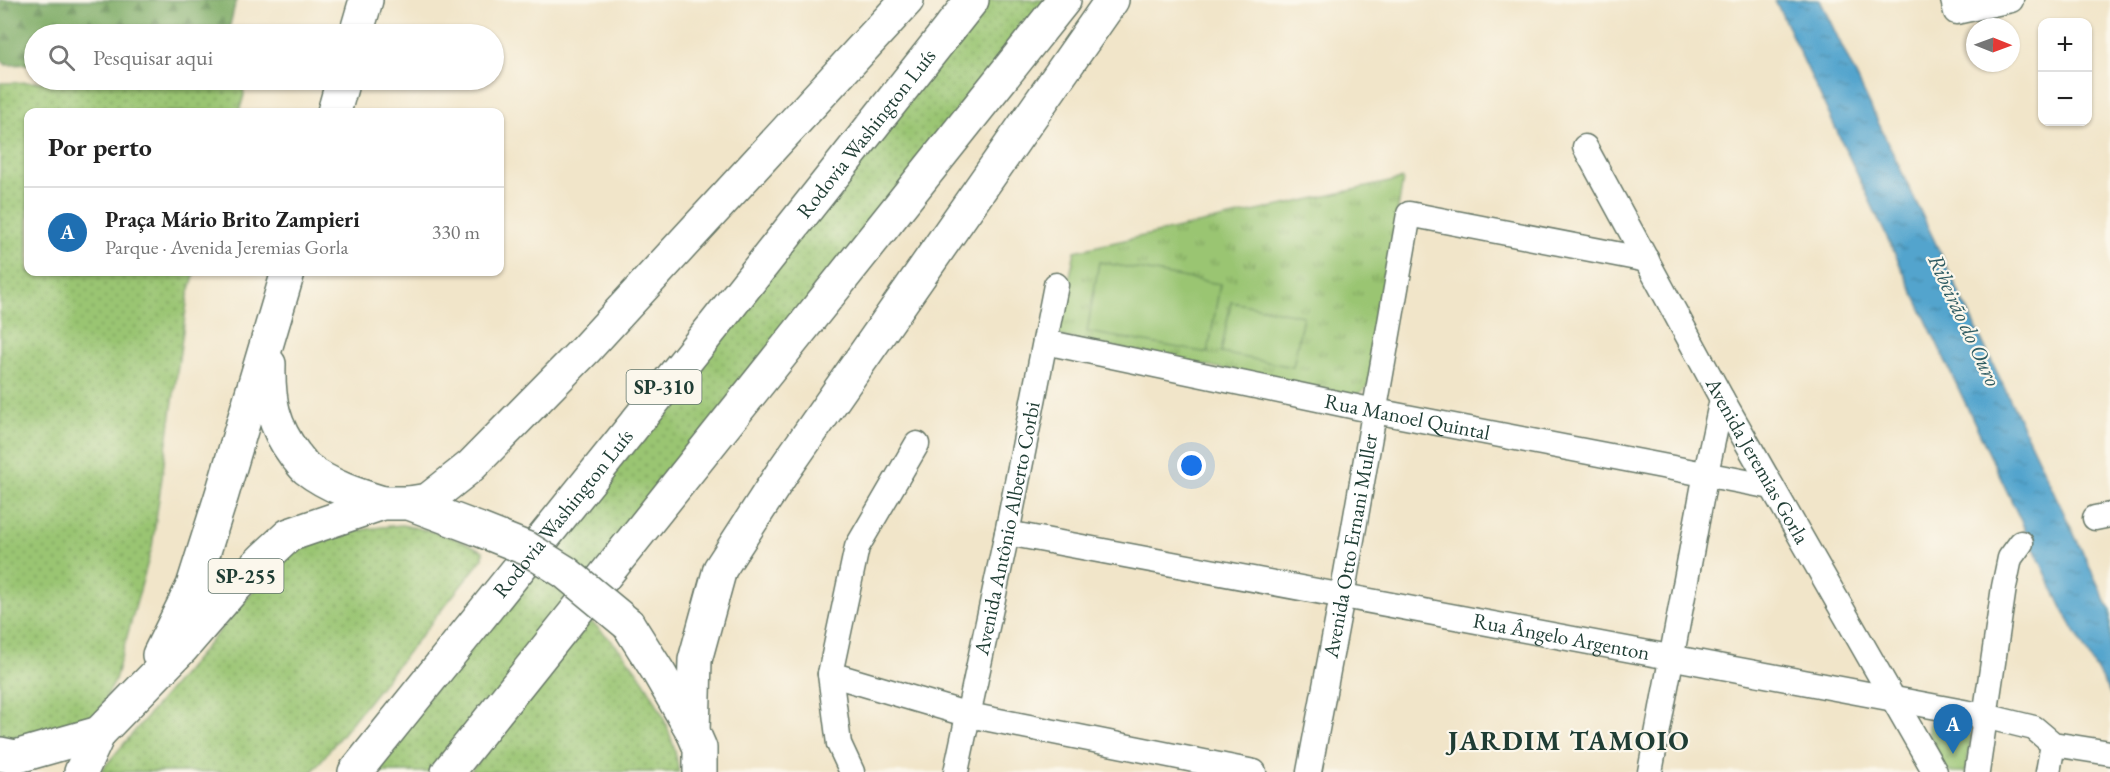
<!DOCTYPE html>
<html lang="pt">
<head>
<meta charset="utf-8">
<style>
	:root { --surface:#fff; --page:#f2f2f2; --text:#222; --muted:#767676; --line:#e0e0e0; --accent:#1f6fb2 }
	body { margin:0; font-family:"EB Garamond",serif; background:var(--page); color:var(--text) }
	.controls { position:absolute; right:18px; top:18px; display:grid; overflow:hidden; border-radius:12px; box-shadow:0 2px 4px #0004 }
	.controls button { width:54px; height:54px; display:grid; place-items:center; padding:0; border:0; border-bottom:2px solid var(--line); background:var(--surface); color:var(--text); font:30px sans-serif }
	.compass { position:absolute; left:1966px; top:18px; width:54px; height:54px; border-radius:50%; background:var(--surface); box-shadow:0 2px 4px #0004; rotate:91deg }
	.you { position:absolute; left:1192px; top:466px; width:21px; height:21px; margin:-15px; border:4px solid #fff; border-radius:50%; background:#1a73e8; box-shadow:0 0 0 9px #1a73e833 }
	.badge { display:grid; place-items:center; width:39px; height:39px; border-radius:50%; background:var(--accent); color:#fff; font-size:20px; font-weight:700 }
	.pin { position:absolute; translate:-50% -50px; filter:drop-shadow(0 2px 3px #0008) }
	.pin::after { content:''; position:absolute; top:32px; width:21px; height:18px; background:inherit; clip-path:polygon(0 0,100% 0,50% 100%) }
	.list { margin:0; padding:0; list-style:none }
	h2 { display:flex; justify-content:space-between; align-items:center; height:78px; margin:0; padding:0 24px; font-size:26px }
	h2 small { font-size:20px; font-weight:400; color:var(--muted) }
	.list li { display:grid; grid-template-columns:39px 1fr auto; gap:18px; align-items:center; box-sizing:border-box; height:90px; padding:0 24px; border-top:2px solid var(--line) }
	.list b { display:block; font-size:22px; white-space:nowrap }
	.list p { margin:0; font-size:20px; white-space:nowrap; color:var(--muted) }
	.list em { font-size:20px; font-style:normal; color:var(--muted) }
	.icon { flex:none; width:33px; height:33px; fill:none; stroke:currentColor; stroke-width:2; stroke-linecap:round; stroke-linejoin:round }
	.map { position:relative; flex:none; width:2110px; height:772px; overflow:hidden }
	.search { position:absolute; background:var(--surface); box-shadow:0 2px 4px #0004; left:24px; top:24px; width:480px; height:66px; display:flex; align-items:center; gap:15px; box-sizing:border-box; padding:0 21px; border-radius:33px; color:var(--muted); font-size:22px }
	.panel { position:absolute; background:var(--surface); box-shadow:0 2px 4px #0004; left:24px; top:108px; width:480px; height:168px; border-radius:12px }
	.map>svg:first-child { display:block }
	.grass { fill:url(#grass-dots); stroke:#5c8153; stroke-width:1.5 }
	.forest { fill:url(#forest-firs); stroke:#4d744c; stroke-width:1.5 }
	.park { fill:url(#park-tufts); stroke:#5c8153; stroke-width:1.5 }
	.pitch { fill:#9ac572; stroke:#5c8153; stroke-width:1.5 }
	.water { fill:url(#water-ripples); stroke:#397080; stroke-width:1.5 }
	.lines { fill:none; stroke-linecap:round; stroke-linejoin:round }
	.minor-casing { stroke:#687868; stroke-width:27 }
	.highway-casing { stroke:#687868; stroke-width:36 }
	.minor { stroke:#fff; stroke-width:24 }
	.highway { stroke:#fff; stroke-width:33 }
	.highway-bridge-casing { stroke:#687868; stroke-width:36; stroke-linecap:butt }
	.highway-bridge { stroke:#fff; stroke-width:33 }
	.labels { text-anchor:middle; stroke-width:4.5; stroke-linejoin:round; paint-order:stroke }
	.shield { fill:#fbf7ec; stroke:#61756b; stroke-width:1.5 }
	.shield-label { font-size:20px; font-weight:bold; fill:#1f3d34 }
	.street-label { font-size:21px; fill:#1f3d34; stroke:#fbf7ec }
	.water-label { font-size:22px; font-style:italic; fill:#2f5c62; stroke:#fbf7ec }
	.district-label { font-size:27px; font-weight:bold; letter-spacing:1.5px; fill:#1f3d34; stroke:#fbf7ec }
</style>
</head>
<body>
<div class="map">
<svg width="2110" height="772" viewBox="0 0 2110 772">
	<defs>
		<pattern id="grass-dots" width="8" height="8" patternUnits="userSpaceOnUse" patternTransform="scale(1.5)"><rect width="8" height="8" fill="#9ac572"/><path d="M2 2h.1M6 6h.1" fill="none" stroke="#7da15e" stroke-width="1.8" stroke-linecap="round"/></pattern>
		<pattern id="forest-firs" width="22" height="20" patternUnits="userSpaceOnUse" patternTransform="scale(1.5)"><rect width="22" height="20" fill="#7baa64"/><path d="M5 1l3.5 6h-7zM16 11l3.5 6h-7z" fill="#648c53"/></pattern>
		<pattern id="park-tufts" width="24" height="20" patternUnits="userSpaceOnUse" patternTransform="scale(1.5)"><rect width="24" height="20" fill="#9ac572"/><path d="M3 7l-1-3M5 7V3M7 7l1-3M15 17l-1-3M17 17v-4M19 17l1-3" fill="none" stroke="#7da15e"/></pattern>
		<pattern id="water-ripples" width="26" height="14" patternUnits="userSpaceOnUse" patternTransform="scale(1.5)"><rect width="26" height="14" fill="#53a4cd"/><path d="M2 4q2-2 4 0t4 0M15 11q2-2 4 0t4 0" fill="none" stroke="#4487a7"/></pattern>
	</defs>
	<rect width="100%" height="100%" fill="#fbf7ec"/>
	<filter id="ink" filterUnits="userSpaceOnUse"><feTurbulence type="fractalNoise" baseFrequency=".0167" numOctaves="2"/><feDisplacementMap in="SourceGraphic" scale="12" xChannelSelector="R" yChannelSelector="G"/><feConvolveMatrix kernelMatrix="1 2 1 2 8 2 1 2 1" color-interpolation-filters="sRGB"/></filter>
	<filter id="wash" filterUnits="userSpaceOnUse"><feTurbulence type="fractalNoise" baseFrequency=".008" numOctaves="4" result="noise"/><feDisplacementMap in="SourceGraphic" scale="24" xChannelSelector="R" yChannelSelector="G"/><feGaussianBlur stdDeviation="1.35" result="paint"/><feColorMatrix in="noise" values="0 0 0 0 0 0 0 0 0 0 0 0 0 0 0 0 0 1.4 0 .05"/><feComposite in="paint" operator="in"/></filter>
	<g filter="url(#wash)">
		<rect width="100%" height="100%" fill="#f1e5c9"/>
		<path class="grass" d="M984 0H1054L435 772H369Z
			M118 80H242L244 95 239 112H28V272H195L188 296 152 547 114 683 94 720 24 741 0 738V83Z
			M402 525C431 530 457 537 483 551V558L312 772H100L267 575C277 567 286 557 297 551 330 533 365 528 402 525Z
			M590 621C636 659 670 713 679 772H470Z"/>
		<path class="forest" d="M0 0H236L228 34H34V64L6 65 0 59Z"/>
		<path class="park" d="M1403 179 1370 380C1367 389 1362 394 1352 395L1058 336 1075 251Z
			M1945 718 1959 721 1971 735 1966 772H1947L1929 735 1928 727 1932 720Z"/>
		<path class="pitch" d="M1099 262 1220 284 1208 353 1087 332Z
			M1231 302 1303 316 1293 367 1221 353Z"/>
		<path class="water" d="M1775 0H1820L2110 610V694L2063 610Z"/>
	</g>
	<g filter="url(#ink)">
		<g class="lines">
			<defs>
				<g id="minor">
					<path d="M1953 0 1956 12 2011 0"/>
					<path id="s1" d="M1585 147 1722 399 1935 772"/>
					<path id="s2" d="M1045 342 1375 411 1772 487"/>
					<path d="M2095 518 2110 515"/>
					<path id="s3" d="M1007 533 1985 716 2034 728 2053 744 2110 753"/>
					<path d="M830 674 969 715 1254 772"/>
					<path d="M852 772 839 744 830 674 857 547 917 444"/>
					<path id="s4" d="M956 772 1007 533 1056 285"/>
					<path id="s5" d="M1309 772 1342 596 1409 214 1647 260"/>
					<path d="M1650 772 1706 473 1722 399"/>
					<path d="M1977 772 2004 587 2010 558 2021 543"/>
					<path d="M2048 772 2053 744"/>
				</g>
				<g id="highway">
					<path d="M356 34 366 0"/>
					<path d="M334 112 343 80"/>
					<path d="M269 364C268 400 273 426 295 455 299 459 302 465 307 469 329 486 357 495 383 503"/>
					<path d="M409 503 428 500 471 466 585 350 907 0"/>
					<path d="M628 624 659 673 693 732 700 748V772"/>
					<path d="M159 655 193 586 222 494 288 272"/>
					<path d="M693 732 695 660 720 569 784 470 1112 0"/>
					<path d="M0 754 15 757 99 733"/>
					<path d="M81 772 99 733 182 648 234 588 264 558 289 535 383 503H409L478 529"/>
					<path id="s6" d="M355 772 713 327 972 0"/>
					<path d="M448 772 1064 0"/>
				</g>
			</defs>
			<use href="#minor" class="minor-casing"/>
			<use href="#highway" class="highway-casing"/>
			<use href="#minor" class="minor"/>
			<use href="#highway" class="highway"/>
			<defs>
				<path id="highway-bridge" d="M478 529 528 549 565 572 628 624"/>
			</defs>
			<use href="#highway-bridge" class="highway-bridge-casing"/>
			<use href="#highway-bridge" class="highway-bridge"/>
		</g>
	</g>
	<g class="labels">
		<g class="shield">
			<rect x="626.5" y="370" width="75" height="34" rx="4.5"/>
			<rect x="208.5" y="559" width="75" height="34" rx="4.5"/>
		</g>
		<g class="shield-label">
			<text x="664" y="394">SP-310</text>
			<text x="246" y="583">SP-255</text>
		</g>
		<g class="street-label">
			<text dy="7" stroke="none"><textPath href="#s6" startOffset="818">Rodovia Washington Luís</textPath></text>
			<text dy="7" stroke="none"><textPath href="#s2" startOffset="370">Rua Manoel Quintal</textPath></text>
			<text dy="7" stroke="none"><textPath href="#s1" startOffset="358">Avenida Jeremias Gorla</textPath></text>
			<text dy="7" stroke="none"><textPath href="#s6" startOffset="332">Rodovia Washington Luís</textPath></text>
			<text dy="7" stroke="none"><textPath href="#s4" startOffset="249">Avenida Antônio Alberto Corbi</textPath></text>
			<text dy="7" stroke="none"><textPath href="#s5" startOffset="230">Avenida Otto Ernani Muller</textPath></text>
			<text dy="7" stroke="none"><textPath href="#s3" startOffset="564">Rua Ângelo Argenton</textPath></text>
		</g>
		<g class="water-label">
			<text transform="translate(1965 320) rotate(65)" y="8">Ribeirão do Ouro</text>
		</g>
		<g class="district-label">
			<text x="1569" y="750">JARDIM TAMOIO</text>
		</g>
	</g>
</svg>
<div class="controls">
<button>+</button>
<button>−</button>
</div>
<svg class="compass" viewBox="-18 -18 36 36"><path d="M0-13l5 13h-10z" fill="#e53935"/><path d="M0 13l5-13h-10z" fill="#767676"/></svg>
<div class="you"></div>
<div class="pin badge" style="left:1953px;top:754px">A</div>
<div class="search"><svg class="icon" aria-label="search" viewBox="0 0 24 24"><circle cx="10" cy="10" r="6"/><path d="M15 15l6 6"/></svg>Pesquisar aqui</div>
<section class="panel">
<h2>Por perto<small></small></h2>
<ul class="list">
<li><span class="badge">A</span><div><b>Praça Mário Brito Zampieri</b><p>Parque · Avenida Jeremias Gorla</p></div><em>330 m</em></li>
</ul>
</section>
</div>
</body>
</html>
